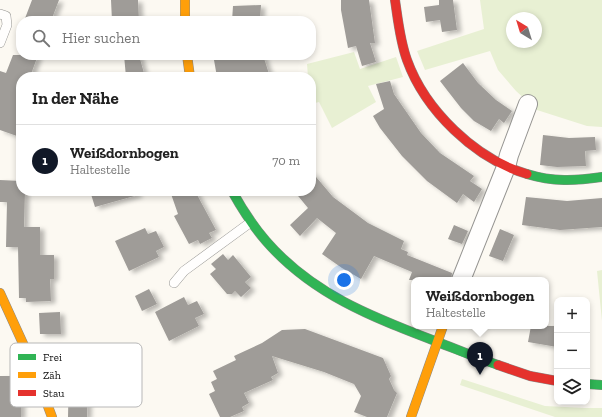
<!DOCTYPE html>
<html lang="de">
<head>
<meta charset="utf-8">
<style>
	:root { --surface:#fff; --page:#f2f2f2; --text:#222; --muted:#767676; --line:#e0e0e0; --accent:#111827 }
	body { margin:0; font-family:"Zilla Slab",serif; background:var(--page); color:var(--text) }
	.controls { position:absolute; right:12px; bottom:12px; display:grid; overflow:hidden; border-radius:8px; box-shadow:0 2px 6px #0003 }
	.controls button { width:36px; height:36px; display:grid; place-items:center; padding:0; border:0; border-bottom:1px solid var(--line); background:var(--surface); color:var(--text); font:20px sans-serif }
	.compass { position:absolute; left:506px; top:12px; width:36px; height:36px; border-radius:50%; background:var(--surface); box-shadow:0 2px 6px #0003; rotate:322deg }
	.you { position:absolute; left:344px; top:280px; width:14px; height:14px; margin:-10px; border:3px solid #fff; border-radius:50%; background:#1a73e8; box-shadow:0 0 0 6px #1a73e833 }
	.badge { display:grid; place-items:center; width:26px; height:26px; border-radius:50%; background:var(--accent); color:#fff; font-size:13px; font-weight:700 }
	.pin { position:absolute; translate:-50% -33px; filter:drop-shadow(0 1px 2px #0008) }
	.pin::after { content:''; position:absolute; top:21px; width:14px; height:12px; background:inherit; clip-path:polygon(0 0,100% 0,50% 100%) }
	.popup { position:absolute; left:411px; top:277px; width:138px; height:52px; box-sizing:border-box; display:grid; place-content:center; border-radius:8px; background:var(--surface); filter:drop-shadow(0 1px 3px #0005); font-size:13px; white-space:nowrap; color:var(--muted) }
	.popup b { font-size:15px; color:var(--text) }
	.popup::after { content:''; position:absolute; left:50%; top:100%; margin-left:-8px; border:8px solid transparent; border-top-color:var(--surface) }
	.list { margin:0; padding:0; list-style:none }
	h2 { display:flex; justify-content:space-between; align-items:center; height:52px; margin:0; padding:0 16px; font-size:17px }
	h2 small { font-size:13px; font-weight:400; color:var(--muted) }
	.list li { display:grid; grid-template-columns:26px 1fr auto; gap:12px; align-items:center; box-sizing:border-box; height:72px; padding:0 16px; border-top:1px solid var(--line) }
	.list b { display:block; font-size:15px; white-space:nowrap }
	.list p { margin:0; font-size:13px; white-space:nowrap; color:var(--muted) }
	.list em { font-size:13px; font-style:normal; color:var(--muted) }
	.icon { flex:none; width:22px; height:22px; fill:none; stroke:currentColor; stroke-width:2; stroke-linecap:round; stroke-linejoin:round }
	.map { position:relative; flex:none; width:602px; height:417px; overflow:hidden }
	.search { position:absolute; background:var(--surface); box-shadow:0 2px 6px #0003; left:16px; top:16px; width:300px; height:44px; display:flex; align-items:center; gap:10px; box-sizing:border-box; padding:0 14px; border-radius:16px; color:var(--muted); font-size:15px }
	.panel { position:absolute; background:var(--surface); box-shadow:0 2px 6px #0003; left:16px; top:72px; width:300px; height:124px; border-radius:16px }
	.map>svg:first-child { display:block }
	.green { fill:#e8f0d3; fill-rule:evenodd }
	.building { fill:#9f9c98; filter:url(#shadow) }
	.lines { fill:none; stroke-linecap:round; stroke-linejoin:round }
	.lane-casing { stroke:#959491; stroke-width:10 }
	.street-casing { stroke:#959491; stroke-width:20 }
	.fast-casing { stroke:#8c8a87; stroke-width:10 }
	.slow-casing { stroke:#8c8a87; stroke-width:10 }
	.jam-casing { stroke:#8c8a87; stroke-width:10 }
	.lane { stroke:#fffefd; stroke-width:9 }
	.street { stroke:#fffefd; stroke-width:18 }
	.fast { stroke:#30b455; stroke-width:9 }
	.slow { stroke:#ff9f0a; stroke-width:9 }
	.jam { stroke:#e5322d; stroke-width:9 }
	.key { fill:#fff; stroke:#b7b7b7; stroke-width:1 }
	.key-label { font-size:11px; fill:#0e0e0e }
</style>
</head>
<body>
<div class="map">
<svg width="602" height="417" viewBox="0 0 602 417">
	<defs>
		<filter id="shadow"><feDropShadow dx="4.5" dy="2.5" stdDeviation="2" flood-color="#0004"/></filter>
	</defs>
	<rect width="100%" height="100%" fill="#fcf9f2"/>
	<path class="green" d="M480 0H602V127L587 126 537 110 516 91 498 70 490 51 425 70 417 51 484 29ZM512 18H536V42H512Z
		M354 52 360 69 396 57 403 77 368 86 376 102 332 128 319 102 311 104V77H308L307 64Z
		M602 270V321L597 271Z
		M462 379 545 406 585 408H602V417H555L460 385Z"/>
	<path class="building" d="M32 0H59L51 21H24Z
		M111 0H138L139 21H112Z
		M341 0H369L375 43H370L376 62 362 66 356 46 348 48 341 10Z
		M439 0H453L457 30 442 32 440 20 426 22 424 7 439 5Z
		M261 5 260 21H232L233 6Z
		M13 55H38L30 77H21V126L17 136 0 130V71L6 73Z
		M124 55H139L145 77H126Z
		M239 55H263L270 77H217L214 60Z
		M463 63 478 83 496 100 512 111 504 123 499 119 491 131 474 121 461 108 440 81Z
		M390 81 394 94 421 133 440 153 474 176 470 181 482 189 474 202 463 194 457 203 427 181 402 156 380 128 373 116 384 109 376 84Z
		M543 135 569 138 595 137 596 150 585 151 586 166 557 167 540 165Z
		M311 171 333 197 368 223 404 241 401 249 408 252 407 255 452 273 451 280H409L412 272 374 256 361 279 342 268 322 254 336 233 317 218 300 236 290 225 308 208 294 191H311Z
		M0 180 21 181V191H25L24 227H40V255H54V279H50L51 301 26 302V298H19L18 247H6L7 202H0Z
		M90 191H137L138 195 95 207Z
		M170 191H195L216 230 209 233 212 238 200 244 198 240 189 244 174 216 178 214Z
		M526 197 567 201 602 198V227L560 230 522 225Z
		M454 225 468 231 462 244 448 239Z
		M145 228 148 234 156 231 164 247 156 251 159 257 129 271 115 241Z
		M500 229 514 235 503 261 489 256Z
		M223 254 228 260 233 255 251 277 245 282 251 288 241 297 235 291 232 294H227L210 274 216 269 211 264Z
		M149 289 157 304 142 311 135 296Z
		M184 297 188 305 197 301 204 314 195 318 199 326 169 341 155 312Z
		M60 312 61 334H40L39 313Z
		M531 326H557V347L528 342Z
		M305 329 383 358 391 376 389 379 394 390 397 393 387 417H367L354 412 361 396 354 384 324 372 272 356 278 373 271 377 273 380 244 393 249 403 242 407 244 411 230 417H220L209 394 215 391 211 382 217 379 213 371 236 360 234 356 262 343 282 330Z
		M50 345 84 346 83 382H88L87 417H68L69 371 50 370Z
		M0 376H15V382H21V417H0Z"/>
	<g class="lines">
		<defs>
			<path id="lane" d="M0 14 6 16 7 25 0 43
				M174 283 184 271 251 222"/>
			<path id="street" d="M461 280 506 167 509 155 528 104"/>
			<path id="fast" d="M527 174C553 182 575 181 602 177
				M232 191C242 209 253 226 266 241 312 294 372 317 435 341 456 349 477 358 498 365
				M587 384 602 385"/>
			<path id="slow" d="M185 0V21
				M187 55 190 77
				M0 293 31 361 52 417
				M411 417 443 326"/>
			<path id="jam" d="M395 0C398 20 400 41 407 60 425 110 475 159 527 174
				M498 365 530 376 557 381"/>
		</defs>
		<use href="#lane" class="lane-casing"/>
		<use href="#street" class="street-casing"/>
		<use href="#fast" class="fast-casing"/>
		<use href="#slow" class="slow-casing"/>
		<use href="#jam" class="jam-casing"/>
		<use href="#lane" class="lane"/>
		<use href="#street" class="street"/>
		<use href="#fast" class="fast"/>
		<use href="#slow" class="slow"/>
		<use href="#jam" class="jam"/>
	</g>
	<rect x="10" y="343" width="132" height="64" rx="6" class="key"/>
	<rect x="18" y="354" width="18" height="6" fill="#30b455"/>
	<rect x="18" y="372" width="18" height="6" fill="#ff9f0a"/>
	<rect x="18" y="390" width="18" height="6" fill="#e5322d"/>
	<g class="key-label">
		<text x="43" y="361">Frei</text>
		<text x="43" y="379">Zäh</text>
		<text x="43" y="397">Stau</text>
	</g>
</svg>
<div class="controls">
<button>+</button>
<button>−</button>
<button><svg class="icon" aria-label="layers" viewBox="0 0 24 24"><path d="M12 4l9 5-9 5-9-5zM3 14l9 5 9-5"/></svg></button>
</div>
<svg class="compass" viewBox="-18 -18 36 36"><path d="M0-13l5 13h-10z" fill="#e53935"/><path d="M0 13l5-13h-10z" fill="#767676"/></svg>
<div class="you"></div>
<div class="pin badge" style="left:480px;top:375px">1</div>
<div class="popup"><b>Weißdornbogen</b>Haltestelle</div>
<div class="search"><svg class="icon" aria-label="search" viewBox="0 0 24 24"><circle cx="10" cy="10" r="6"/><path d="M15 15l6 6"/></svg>Hier suchen</div>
<section class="panel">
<h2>In der Nähe<small></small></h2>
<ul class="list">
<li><span class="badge">1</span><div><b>Weißdornbogen</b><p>Haltestelle</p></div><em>70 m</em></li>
</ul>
</section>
</div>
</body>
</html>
